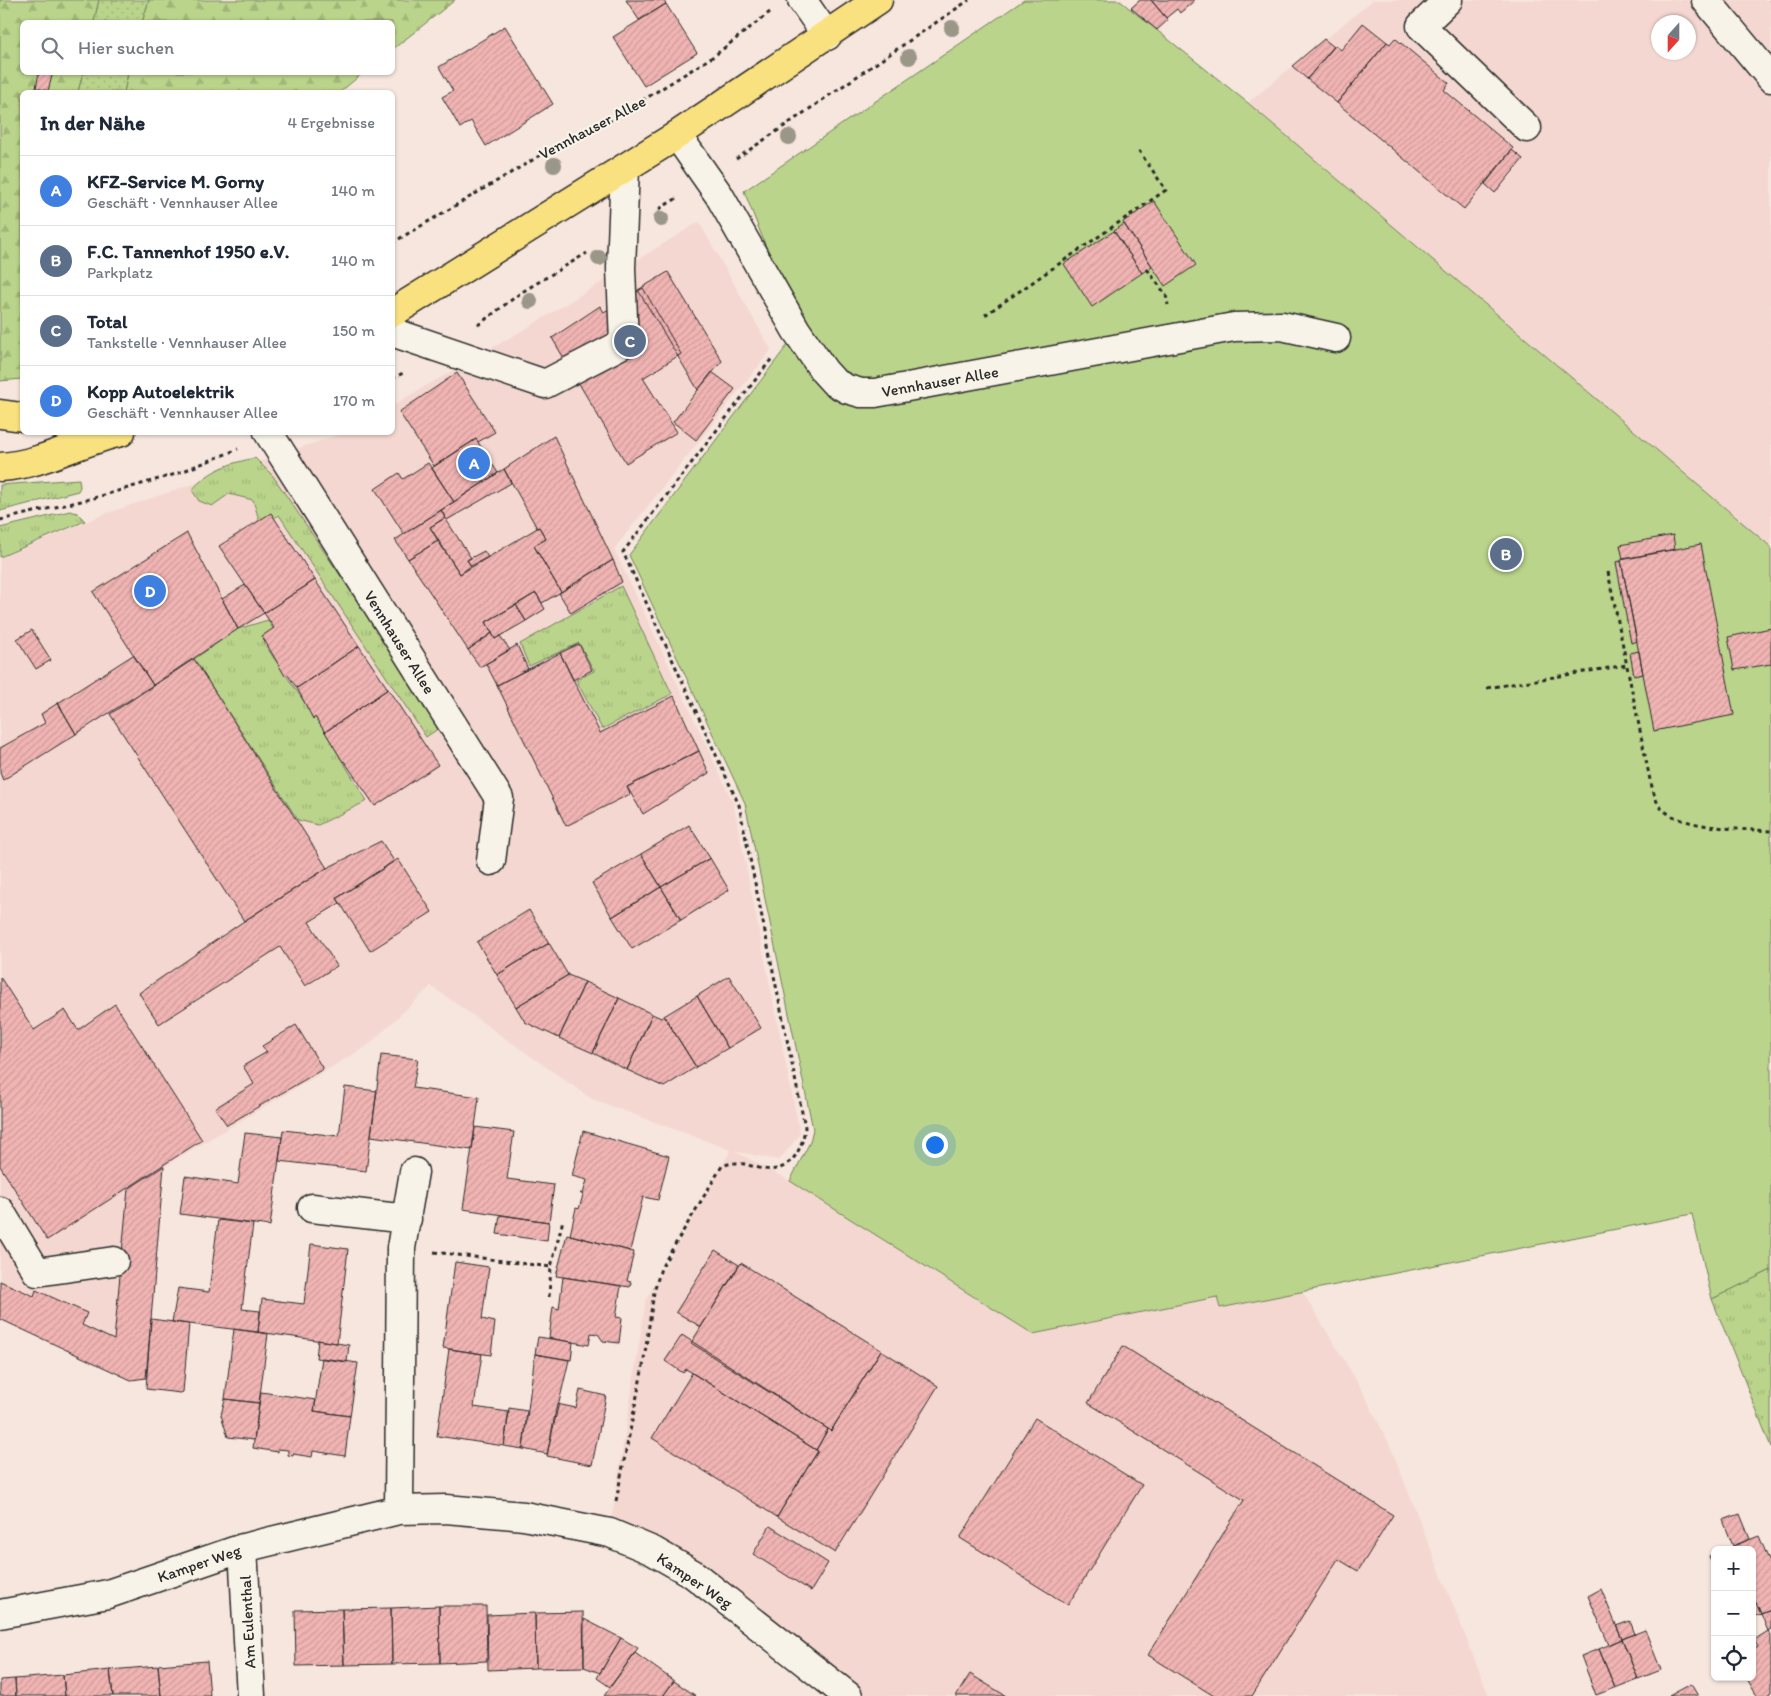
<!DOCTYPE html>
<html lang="de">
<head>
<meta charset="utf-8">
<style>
	:root { --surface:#fff; --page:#f2f2f3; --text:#1f2937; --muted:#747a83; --line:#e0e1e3; --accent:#c8321e }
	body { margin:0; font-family:Itim,sans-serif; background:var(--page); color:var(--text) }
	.controls { position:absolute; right:15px; bottom:15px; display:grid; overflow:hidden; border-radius:8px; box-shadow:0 1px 4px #0004 }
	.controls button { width:45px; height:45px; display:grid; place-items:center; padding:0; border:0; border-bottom:1px solid var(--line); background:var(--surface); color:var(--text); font:25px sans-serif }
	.compass { position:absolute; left:1651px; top:15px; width:45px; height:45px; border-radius:50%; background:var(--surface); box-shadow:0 1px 4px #0004; rotate:201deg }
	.you { position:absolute; left:934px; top:1144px; width:18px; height:18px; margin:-12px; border:4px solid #fff; border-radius:50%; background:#1a73e8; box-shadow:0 0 0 8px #1a73e833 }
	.badge { display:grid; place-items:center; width:32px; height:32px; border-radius:50%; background:var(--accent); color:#fff; font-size:16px; font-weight:700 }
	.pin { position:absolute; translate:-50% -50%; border:2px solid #fff; box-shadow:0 1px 5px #0006 }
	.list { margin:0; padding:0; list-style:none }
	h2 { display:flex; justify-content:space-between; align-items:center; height:65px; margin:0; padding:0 20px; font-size:21px }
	h2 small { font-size:16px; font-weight:400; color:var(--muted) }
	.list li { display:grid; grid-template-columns:32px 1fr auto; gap:15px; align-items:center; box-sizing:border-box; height:70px; padding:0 20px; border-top:1px solid var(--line) }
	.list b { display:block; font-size:19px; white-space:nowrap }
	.list p { margin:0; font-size:16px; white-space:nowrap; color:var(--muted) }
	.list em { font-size:16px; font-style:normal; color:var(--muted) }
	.icon { flex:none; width:28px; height:28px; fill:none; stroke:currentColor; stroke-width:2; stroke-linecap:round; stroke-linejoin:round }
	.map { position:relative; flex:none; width:1771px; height:1696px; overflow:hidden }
	.search { position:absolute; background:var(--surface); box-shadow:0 1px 4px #0004; left:20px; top:20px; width:375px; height:55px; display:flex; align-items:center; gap:12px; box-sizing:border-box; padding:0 18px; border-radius:8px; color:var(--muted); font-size:19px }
	.panel { position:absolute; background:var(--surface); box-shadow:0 1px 4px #0004; left:20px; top:90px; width:375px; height:345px; border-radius:8px }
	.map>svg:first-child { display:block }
	.built { fill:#f4d7d0; fill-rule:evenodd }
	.grass { fill:url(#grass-tufts); stroke:#72805b }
	.forest { fill:url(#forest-firs); stroke:#72805b }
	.park { fill:#bad48b; stroke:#72805b }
	.garden { fill:url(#garden-dots); stroke:#72805b }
	.building { fill:url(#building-hatch); stroke:#2b2b2b }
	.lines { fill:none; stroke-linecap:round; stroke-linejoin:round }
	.minor-casing { stroke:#2b2b2b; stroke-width:31 }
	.major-casing { stroke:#2b2b2b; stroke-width:31 }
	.path { stroke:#2b2b2b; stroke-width:3; stroke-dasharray:4 4; stroke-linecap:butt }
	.minor { stroke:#f7f3e8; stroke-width:28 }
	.major { stroke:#fae180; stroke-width:28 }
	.tree { fill:#9a9688 }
	.labels { text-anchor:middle; stroke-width:4.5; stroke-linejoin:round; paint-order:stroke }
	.street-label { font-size:16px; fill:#2b2b2b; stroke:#f7f3e8 }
</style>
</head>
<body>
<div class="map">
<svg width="1771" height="1696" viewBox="0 0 1771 1696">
	<defs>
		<pattern id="grass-tufts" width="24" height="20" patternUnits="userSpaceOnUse" patternTransform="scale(1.25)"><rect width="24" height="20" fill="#bad48b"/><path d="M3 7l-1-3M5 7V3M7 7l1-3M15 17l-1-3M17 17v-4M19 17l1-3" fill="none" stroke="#a0b678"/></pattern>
		<pattern id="forest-firs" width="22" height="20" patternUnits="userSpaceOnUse" patternTransform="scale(1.25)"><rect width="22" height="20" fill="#bad48b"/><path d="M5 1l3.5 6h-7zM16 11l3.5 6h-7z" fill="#a0b678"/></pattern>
		<pattern id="garden-dots" width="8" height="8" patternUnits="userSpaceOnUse" patternTransform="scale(1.25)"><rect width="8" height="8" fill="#bad48b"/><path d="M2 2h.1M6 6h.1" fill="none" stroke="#a0b678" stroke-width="1.8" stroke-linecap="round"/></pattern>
		<pattern id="building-hatch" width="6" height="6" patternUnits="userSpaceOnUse" patternTransform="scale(1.25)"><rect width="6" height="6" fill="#f0b4b3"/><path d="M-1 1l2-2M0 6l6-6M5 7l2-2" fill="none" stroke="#ce9b9a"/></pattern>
	</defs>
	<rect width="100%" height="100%" fill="#f6e6dd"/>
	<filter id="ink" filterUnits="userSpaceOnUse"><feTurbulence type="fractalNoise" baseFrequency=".02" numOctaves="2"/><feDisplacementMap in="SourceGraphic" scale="10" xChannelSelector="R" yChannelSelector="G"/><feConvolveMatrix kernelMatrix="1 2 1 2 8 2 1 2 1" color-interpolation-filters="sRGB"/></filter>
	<g filter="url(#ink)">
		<path class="built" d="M1373 0H1771V547L1248 103ZM1658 22H1688V52H1658Z
			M699 222 771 350 614 549 733 802 800 1134 779 1160 734 1151 790 1181 1033 1334 1217 1297 1220 1308 1302 1291 1361 1388 1390 1446 1489 1696H856L611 1523 646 1300 731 1150 592 1099 431 986 367 1046 164 1166 146 1378 131 1380 0 1319V558L105 514 344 433 392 432 393 405 527 328Z"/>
		<path class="grass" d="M255 458 273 476 442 726 426 737 279 515 261 526 253 500 229 494 212 506 199 501 192 490C209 470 230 463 255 458Z
			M79 479 80 487 78 491 0 511V485Z
			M70 511 77 513 85 521 0 557V528Z
			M621 586 672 694 602 729 576 680 594 671 579 643 529 666 520 644Z
			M268 620 276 634 263 642 325 732 367 801 318 825 298 820 194 659 238 629Z
			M1771 1270V1447L1712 1299Z"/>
		<path class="forest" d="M0 0H99L94 22H22V72L83 73 78 92H22V379L0 381Z
			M149 0H455L393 49 392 22H142Z
			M128 73V72L363 73 340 92H124Z"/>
		<path class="park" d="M1024 0H1119L1248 103 1771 547V1270L1712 1299 1692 1214 1220 1308 1217 1297 1033 1334 790 1181 810 1142 813 1129 745 803 629 555 799 330 744 191Z"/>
		<path class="garden" d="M99 0H149L142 22H94Z
			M83 73H128L124 92H78Z"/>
		<path class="building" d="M626 0H663L666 4 639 20Z
			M1140 0H1151L1168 20 1157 30 1131 8Z
			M1151 0H1195L1180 13 1177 9 1166 18Z
			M666 4 697 53 644 86 613 37Z
			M1363 23 1387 42 1337 103 1307 79 1335 45 1341 50Z
			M505 26 553 104 486 146 471 121 460 128 451 112 442 97 453 91 439 67Z
			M1395 38 1449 83 1444 90 1513 148 1464 209 1337 103 1387 42 1390 44Z
			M1324 39 1334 47 1307 79 1292 66Z
			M39 72H53L48 91 36 88Z
			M1512 150 1523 159 1495 193 1485 184Z
			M1154 201 1196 265 1165 286 1123 222Z
			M1124 224 1152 266 1142 273 1114 231Z
			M1114 231 1142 273 1092 307 1064 264Z
			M668 272 722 361 698 390 638 290Z
			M643 288 681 354 643 378 677 432 626 463 552 338 600 306 604 312Z
			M712 372 735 389 696 440 673 422Z
			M457 373 495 432 478 442 476 439 434 466 399 412Z
			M554 436 613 560 561 592 534 546 546 539 539 527 537 528 504 469Z
			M476 439 498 473 454 502 432 468Z
			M428 463 454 502 404 534 375 489 399 473 403 479Z
			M504 469 511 483 447 520 441 510Z
			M441 510 445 518 430 527 438 541 408 559 395 540Z
			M271 513 315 580 264 613 219 546Z
			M445 518 471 558 467 560 471 566 460 574 430 527Z
			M539 527 546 539 534 546 561 592 542 603 536 593 486 622 492 633 468 650 408 559 438 541 460 574Z
			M187 533 238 629 153 685 93 592Z
			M1673 535 1675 549 1623 559 1620 545Z
			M1701 544 1734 715 1654 731 1621 560Z
			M484 551 488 557 471 566 467 560Z
			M613 560 622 582 571 613 559 593Z
			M1621 561 1637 641 1631 643 1616 562Z
			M315 580 359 646 297 688 287 674 285 676 262 636 274 628 264 613Z
			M245 585 264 613 238 629 222 599Z
			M536 593 545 609 526 621 516 605Z
			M516 605 526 621 495 639 486 622Z
			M1771 628V664L1734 670 1728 637Z
			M32 630 51 660 36 669 17 639Z
			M492 633 495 639 500 636 510 650 480 667 468 650Z
			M579 644 592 670 573 680 560 653Z
			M517 645 528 669 497 685 486 664Z
			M359 646 388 689 325 732 315 717 313 719 297 688Z
			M1639 651 1643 674 1634 676 1630 653Z
			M560 653 600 733 674 696 699 751 627 787 630 794 566 826 497 685Z
			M133 655 153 685 76 734 58 703Z
			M194 659 327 868 244 921 110 714Z
			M388 689 438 765 375 806 344 761 343 762 325 732Z
			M58 703 76 734 3 780 0 773V748L45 723 41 714Z
			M699 751 709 773 643 814 627 787Z
			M689 825 710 858 661 887 641 854Z
			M381 841 394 861 337 898 340 903 309 922 337 966 305 986 280 947 159 1024 139 993 244 921 327 868Z
			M641 854 661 887 612 917 592 883Z
			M710 858 729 890 681 920 661 887Z
			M398 859 432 912 370 951 337 898Z
			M661 887 681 920 632 949 612 917Z
			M529 910 549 943 497 975 477 942Z
			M549 943 568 975 516 1007 497 975Z
			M568 975 585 982 559 1038 525 1022 516 1007Z
			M729 976 761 1028 728 1048 697 996Z
			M0 977 34 1030 65 1010 78 1030 115 1004 202 1140 47 1240 0 1166Z
			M585 982 619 998 593 1053 559 1038Z
			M697 996 728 1048 696 1067 664 1016Z
			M619 998 652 1014 627 1070 593 1053Z
			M652 1014 661 1018 664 1016 696 1067 664 1087 627 1070Z
			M296 1025 323 1069 227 1125 215 1108 254 1084 243 1066 267 1052 262 1046Z
			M381 1055 418 1059 413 1088 479 1097 472 1150 371 1136Z
			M345 1087 377 1091 366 1171 279 1161 283 1130 339 1136Z
			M475 1127 514 1132 507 1179 554 1185 549 1222 463 1209Z
			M583 1131 669 1156 658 1200 643 1197 630 1251 570 1235 576 1208 579 1209 583 1195 580 1193 583 1194 587 1180 572 1176Z
			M245 1133 282 1137 270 1226 180 1214 185 1176 238 1184Z
			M164 1166 146 1378 131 1380 0 1319V1281L34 1296 36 1290 87 1313 82 1325 114 1340 128 1189Z
			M500 1215 549 1222 547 1241 497 1234Z
			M218 1220 253 1224 242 1309 260 1311 258 1332 172 1322 178 1288 209 1292Z
			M567 1234 634 1252 627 1281 631 1282 630 1287 556 1276Z
			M311 1244 348 1249 337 1343 258 1332 262 1299 304 1304Z
			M715 1250 739 1265 701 1327 676 1312Z
			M455 1262 489 1267 482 1319 495 1322 491 1355 443 1348Z
			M741 1263 881 1350 831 1431 691 1343Z
			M563 1277 621 1286 616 1317 622 1318 619 1343 603 1341 598 1334 591 1333 589 1345 549 1338 553 1307 559 1309Z
			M151 1319 189 1324 183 1392 180 1393 146 1389Z
			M234 1329 268 1334 259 1403 225 1399Z
			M682 1335 828 1429 816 1450 686 1369 683 1373 665 1361Z
			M538 1337 573 1342 571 1360 535 1354Z
			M318 1340 349 1345 347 1362 316 1358Z
			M1123 1346 1393 1515 1358 1571 1338 1559 1252 1696H1214L1148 1655 1244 1500 1088 1403Z
			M449 1349 482 1354 474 1407 509 1412 504 1446 437 1436Z
			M881 1350 938 1386 835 1553 777 1517 818 1451 816 1450 828 1429 831 1431Z
			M535 1354 569 1360 547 1454 523 1449Z
			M322 1358 358 1363 350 1416 314 1411Z
			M692 1373 818 1451 777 1517 652 1438Z
			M580 1390 606 1396 592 1465 547 1456 557 1404 576 1408Z
			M261 1392 316 1400 314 1411 350 1416 345 1456 313 1451 312 1457 293 1454V1456L288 1455V1450L278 1449V1452L253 1448Z
			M225 1399 259 1403 254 1440 228 1437 221 1415Z
			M509 1408 527 1411 523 1449 504 1446Z
			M1035 1418 1142 1485 1068 1605 960 1538Z
			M1740 1514 1750 1539 1733 1546 1723 1520Z
			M770 1526 828 1563 811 1591 753 1554Z
			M1759 1536 1771 1565V1610L1761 1614 1752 1593V1550H1735L1733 1546Z
			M1715 1554V1570L1709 1556Z
			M1601 1589 1622 1639 1609 1645 1588 1596Z
			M1752 1593 1761 1614 1752 1617Z
			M439 1606H486L487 1661 440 1663Z
			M439 1606 440 1663 392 1664 391 1608Z
			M391 1608 392 1664 344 1665 342 1609Z
			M342 1609 344 1665 296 1666 295 1610Z
			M1771 1610V1629L1768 1631 1761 1614Z
			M583 1612 584 1667 536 1668 535 1613Z
			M535 1613 536 1668 488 1670 487 1615Z
			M584 1619 621 1638 600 1673 584 1667Z
			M1630 1621 1635 1634 1622 1639 1616 1626Z
			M1645 1630 1661 1670 1638 1679 1622 1639Z
			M1768 1631 1771 1636V1693L1766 1696H1757L1746 1677H1752V1650L1758 1647 1754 1640Z
			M621 1638 638 1648 610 1687 597 1678Z
			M1622 1639 1638 1679 1615 1688 1599 1649Z
			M1599 1649 1615 1688 1596 1695 1581 1656Z
			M635 1653 674 1681 663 1696H604Z
			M207 1661 210 1696H161L158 1665Z
			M158 1666 161 1696H113L110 1670Z
			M110 1670 113 1696H65L63 1675Z
			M970 1674 1006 1696H956Z
			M63 1675 65 1696H16L15 1679Z
			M15 1679 16 1696H0V1680Z
			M674 1681 696 1696H663Z
			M1691 1684 1698 1696H1669Z"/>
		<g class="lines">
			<defs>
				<path id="minor" d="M802 0 827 36
					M1448 0 1421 26 1527 128
					M1706 0 1771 78
					M677 135 719 195 796 330 824 371 834 382 847 389 861 393H875L1234 327 1282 326 1336 338
					M392 332 545 384 624 343 621 268 625 168
					M268 432 499 798 491 861
					M312 1208 407 1219
					M0 1211 37 1272 114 1261
					M399 1510 401 1248 414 1172
					M243 1548 251 1696
					M0 1614 108 1594 243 1548 399 1510 446 1509 524 1516 610 1533 653 1551 693 1574 848 1696"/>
				<path id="major" d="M392 313 671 139 878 0
					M0 414 22 417
					M0 467C42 465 79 441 121 432"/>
			</defs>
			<use href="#minor" class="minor-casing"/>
			<use href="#major" class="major-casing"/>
			<path class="path" d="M1771 0V1
				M736 159 969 0
				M659 209 679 197
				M392 243 563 142 606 123 714 56 770 12
				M1147 269 1166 295 1168 305
				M985 315 1166 190 1137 148
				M478 325 522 292 587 253
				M392 379 403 373
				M0 520 94 498 176 474 238 449
				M1608 572 1650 780C1653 789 1655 802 1662 809 1684 829 1742 829 1771 831
				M1487 688 1627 665
				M434 1252 551 1267 563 1220
				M549 1297 551 1267
				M616 1501 643 1366 654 1292 661 1268 722 1166C740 1159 746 1166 764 1169 790 1174 803 1149 805 1127L739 805 623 552 773 357"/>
			<use href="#minor" class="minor"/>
			<use href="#major" class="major"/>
		</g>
		<g class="tree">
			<circle cx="952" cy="28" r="8"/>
			<circle cx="909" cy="57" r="8"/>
			<circle cx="789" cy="137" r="8"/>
			<circle cx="554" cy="165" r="8"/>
			<circle cx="661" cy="219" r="8"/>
			<circle cx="599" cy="258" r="8"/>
			<circle cx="530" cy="301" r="8"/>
		</g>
	</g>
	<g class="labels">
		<g class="street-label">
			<text transform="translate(592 127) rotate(-28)" y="6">Vennhauser Allee</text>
			<text transform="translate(940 381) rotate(-10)" y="6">Vennhauser Allee</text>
			<text transform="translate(400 642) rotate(58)" y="6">Vennhauser Allee</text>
			<text transform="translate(199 1563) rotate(-19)" y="6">Kamper Weg</text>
			<text transform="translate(695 1580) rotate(34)" y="6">Kamper Weg</text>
			<text transform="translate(247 1622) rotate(-93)" y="6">Am Eulenthal</text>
		</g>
	</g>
</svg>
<div class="controls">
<button>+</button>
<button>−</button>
<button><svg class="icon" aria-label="locate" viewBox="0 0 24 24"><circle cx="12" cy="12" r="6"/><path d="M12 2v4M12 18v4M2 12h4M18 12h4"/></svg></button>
</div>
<svg class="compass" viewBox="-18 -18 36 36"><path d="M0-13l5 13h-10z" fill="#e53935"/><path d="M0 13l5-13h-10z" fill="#747a83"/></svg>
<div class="you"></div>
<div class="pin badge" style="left:474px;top:463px;background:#3f7fe0">A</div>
<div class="pin badge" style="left:1506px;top:554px;background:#5c6f8a">B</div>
<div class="pin badge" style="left:630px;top:341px;background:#5c6f8a">C</div>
<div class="pin badge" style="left:150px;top:591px;background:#3f7fe0">D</div>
<div class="search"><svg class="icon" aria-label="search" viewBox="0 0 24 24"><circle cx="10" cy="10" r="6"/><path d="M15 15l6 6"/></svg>Hier suchen</div>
<section class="panel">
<h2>In der Nähe<small>4 Ergebnisse</small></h2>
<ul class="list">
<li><span class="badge" style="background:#3f7fe0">A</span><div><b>KFZ-Service M. Gorny</b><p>Geschäft · Vennhauser Allee</p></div><em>140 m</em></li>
<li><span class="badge" style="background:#5c6f8a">B</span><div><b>F.C. Tannenhof 1950 e.V.</b><p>Parkplatz</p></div><em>140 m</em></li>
<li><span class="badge" style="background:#5c6f8a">C</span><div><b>Total</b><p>Tankstelle · Vennhauser Allee</p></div><em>150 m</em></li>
<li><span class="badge" style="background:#3f7fe0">D</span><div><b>Kopp Autoelektrik</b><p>Geschäft · Vennhauser Allee</p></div><em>170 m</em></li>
</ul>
</section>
</div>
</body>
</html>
